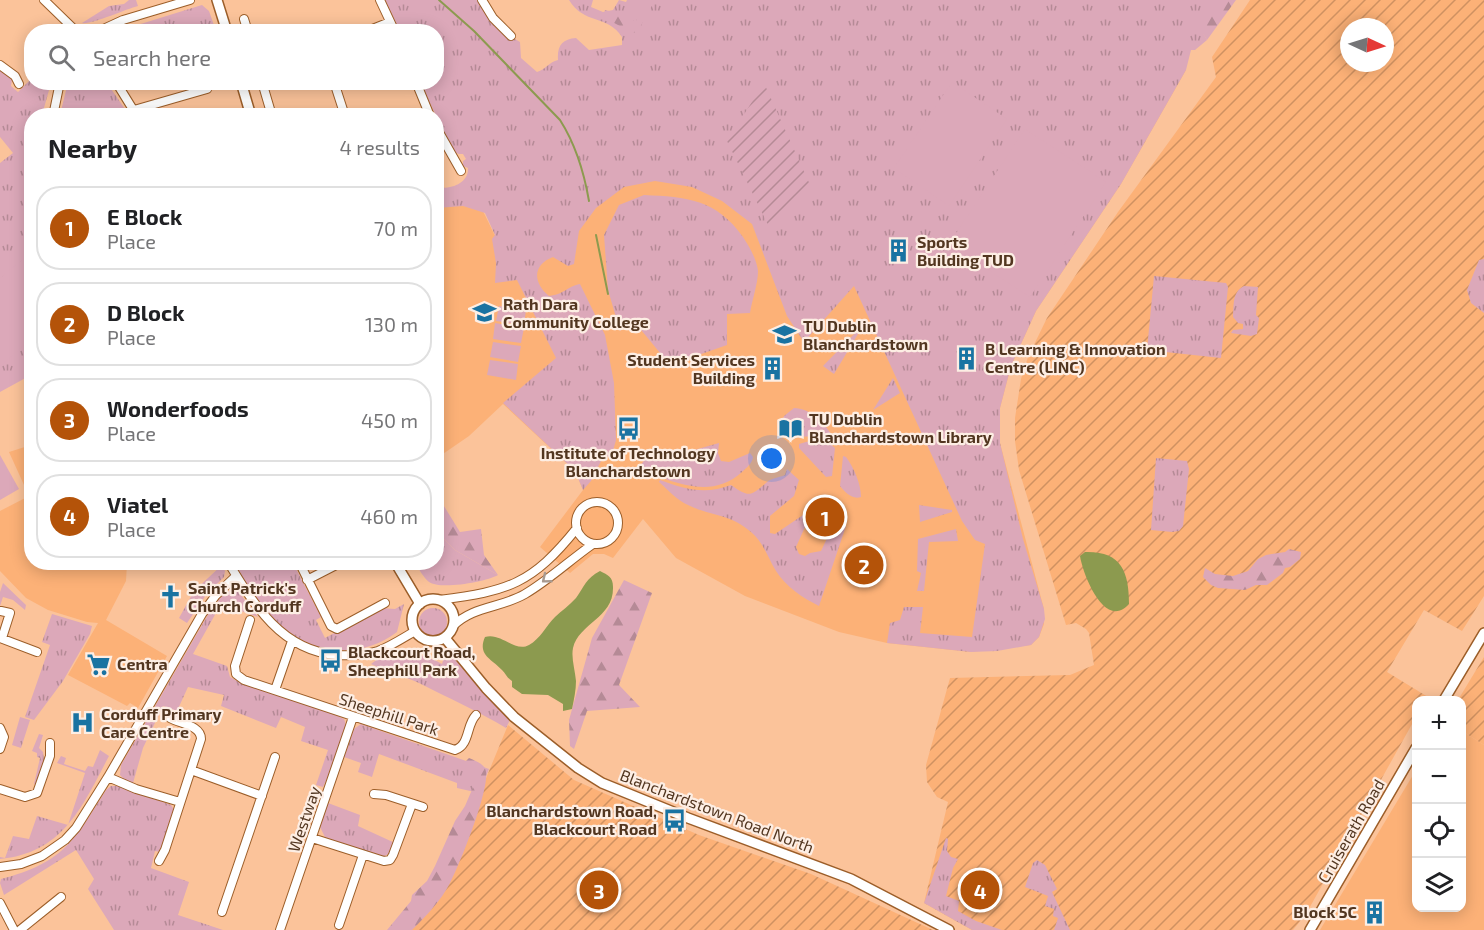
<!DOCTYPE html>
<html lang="en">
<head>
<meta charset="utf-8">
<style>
	:root { --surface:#fff; --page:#f2f2f2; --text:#202124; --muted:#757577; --line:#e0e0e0; --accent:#b45309 }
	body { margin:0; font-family:"Exo 2",sans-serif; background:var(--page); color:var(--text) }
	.controls { position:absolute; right:18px; bottom:18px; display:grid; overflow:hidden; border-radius:12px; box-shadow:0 3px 15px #0003 }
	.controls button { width:54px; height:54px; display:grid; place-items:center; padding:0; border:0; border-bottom:2px solid var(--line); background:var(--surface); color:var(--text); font:30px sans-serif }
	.compass { position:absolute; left:1340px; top:18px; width:54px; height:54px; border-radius:50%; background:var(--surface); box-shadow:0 3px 15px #0003; rotate:94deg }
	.you { position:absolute; left:772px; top:459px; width:21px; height:21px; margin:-15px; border:4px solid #fff; border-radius:50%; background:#1a73e8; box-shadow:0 0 0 9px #1a73e833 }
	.badge { display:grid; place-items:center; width:39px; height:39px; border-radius:50%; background:var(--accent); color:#fff; font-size:20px; font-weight:700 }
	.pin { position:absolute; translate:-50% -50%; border:3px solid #fff; box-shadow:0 2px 6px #0006 }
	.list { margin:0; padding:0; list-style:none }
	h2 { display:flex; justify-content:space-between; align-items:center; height:78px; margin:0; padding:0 24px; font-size:26px }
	h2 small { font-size:20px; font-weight:400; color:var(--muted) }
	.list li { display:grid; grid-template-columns:39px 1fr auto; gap:18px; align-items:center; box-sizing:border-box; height:84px; margin:0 12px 12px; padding:0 12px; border:2px solid var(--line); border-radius:24px }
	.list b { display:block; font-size:22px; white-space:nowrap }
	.list p { margin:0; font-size:20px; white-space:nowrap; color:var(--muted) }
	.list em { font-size:20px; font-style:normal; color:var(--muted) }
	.icon { flex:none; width:33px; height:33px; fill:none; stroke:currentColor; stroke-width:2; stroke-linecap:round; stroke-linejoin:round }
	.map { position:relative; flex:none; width:1484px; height:930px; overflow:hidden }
	.search { position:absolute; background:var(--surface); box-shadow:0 3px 15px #0003; left:24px; top:24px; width:420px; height:66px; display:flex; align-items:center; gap:15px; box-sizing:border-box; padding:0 21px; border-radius:24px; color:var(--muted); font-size:22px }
	.panel { position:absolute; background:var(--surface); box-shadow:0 3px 15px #0003; left:24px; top:108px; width:420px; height:462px; border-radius:24px }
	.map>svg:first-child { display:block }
	.built { fill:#fcb177 }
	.industrial { fill:url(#industrial-furrows); fill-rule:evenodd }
	.grass { fill:url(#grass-tufts) }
	.forest { fill:url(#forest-firs) }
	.garden { fill:url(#garden-furrows) }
	.pitch { fill:#dca8b9 }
	.water { fill:#8c9a4f }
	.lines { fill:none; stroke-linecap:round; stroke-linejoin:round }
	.stream { stroke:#8c9a4f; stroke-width:2 }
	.minor-casing { stroke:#9c5e29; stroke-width:10 }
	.major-casing { stroke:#9c5e29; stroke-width:12 }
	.minor { stroke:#fff; stroke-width:8 }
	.major { stroke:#fff; stroke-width:9 }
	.oneway { stroke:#a89a90 }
	.labels { text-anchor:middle; stroke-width:4.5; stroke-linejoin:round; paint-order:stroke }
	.poi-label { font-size:16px; font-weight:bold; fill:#523620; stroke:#fdeee4; text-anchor:start }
	.street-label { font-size:16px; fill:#523620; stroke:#fdeee4 }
</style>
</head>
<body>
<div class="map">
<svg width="1484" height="930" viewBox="0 0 1484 930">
	<defs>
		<pattern id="industrial-furrows" width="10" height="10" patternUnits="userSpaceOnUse" patternTransform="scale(1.5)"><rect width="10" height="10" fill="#fcb177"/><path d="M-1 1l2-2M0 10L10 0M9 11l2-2" fill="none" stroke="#cf9161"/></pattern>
		<pattern id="grass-tufts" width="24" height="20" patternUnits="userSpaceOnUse" patternTransform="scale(1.5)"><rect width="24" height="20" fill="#dca8b9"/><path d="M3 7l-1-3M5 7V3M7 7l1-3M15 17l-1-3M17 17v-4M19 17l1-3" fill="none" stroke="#b58a96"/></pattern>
		<pattern id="forest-firs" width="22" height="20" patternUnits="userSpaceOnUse" patternTransform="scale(1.5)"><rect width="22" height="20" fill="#dca8b9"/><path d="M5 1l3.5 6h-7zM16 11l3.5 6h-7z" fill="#b58a96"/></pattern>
		<pattern id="garden-furrows" width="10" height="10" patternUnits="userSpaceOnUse" patternTransform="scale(1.5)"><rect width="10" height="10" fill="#dca8b9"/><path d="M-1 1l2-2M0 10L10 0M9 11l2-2" fill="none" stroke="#b58a96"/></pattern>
	</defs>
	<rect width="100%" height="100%" fill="#fbc39a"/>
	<path class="built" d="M1186 70 1121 184 1036 311 1011 366 1000 408V443L1044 609V624L1039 637 1031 645 971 652 887 643 839 632 745 596 676 558 643 519 613 558 604 554H593L570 573 540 547 583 490 575 471 503 404 469 436 437 458V199L482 209 510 267 626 156Z
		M31 445 32 562 127 563 126 581 106 620 167 656 138 708 130 703 127 706 68 675 98 623 87 622 48 610 26 598 0 571V511L29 496 9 452Z
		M1462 731 1484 745V930H1320L1416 770V908H1462Z"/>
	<path class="industrial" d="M1250 0H1484V596L1462 631 1424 610 1387 672 1428 697 1426 700H1416V717L1306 914 1293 930H972L924 903 948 802 937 797 927 782 926 765 950 678 1070 675 1094 665 1089 633 1086 629 1076 623 1066 625 1019 470 1015 441V418L1021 379 1028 357 1047 318 1118 212 1216 77 1212 57ZM1349 27H1385V63H1349Z
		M1484 657V745L1462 731V700H1458Z
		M508 725 574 780 699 835 811 874 933 930H411L475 805Z"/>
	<path class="grass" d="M129 0H136L138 6C126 9 91 25 82 23L109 6 124 4Z
		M385 0H479C488 23 500 30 520 42L521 58 537 72C546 69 549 62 558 60 557 46 562 39 576 38L589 50 622 45V37C607 14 584 25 569 0H593L591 7 603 12 613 10 619 0 626 2 627 0H1225L1203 33 1207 40 1195 50H1191L1186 70 1121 184 1036 311 1011 366 1000 408V443L1023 539 1044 609 1045 619 1039 637 1031 645 997 651 971 652 887 643 890 623 900 620 904 607H923L920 633 972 637 985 544 975 540 962 521 854 286 804 342 787 316 752 224 722 201 692 187 655 181 624 187 596 208 579 231 574 264 568 266 553 257C532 265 533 283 549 296 565 294 566 287 580 284L605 335 614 383 616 440 611 458 604 455 591 481 583 490 575 471 503 403 556 358 517 280 495 283 496 263 492 239 495 235 485 213 463 206 437 208V187C450 190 469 183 468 168L463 166V161L466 159 463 154H459L454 152 420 83 436 82V32L400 31Z
		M202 5 209 11 216 31 207 30 199 32 118 31Z
		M0 69 12 80 11 86 18 92 31 79 32 82 51 83 42 115 32 116 31 375 0 392V163L13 153 0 137Z
		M68 82 107 83 129 115H60Z
		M644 195C687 197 716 199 743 237 749 246 757 260 758 271 758 284 752 300 750 313L727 314V345L670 365 637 325 625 323 620 331 608 290 604 235 619 205Z
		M1484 259V313L1471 303 1467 290 1479 260Z
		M1154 276 1226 283 1228 287 1221 358 1147 350Z
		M1244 286 1258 287 1256 315 1259 318 1257 334 1251 336 1231 333 1233 330 1243 329V324L1238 323 1233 317C1234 305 1232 292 1244 286Z
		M864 324 834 374 823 366Z
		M893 378 900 393 873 410Z
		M794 408C810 408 824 423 832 435L830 437C819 434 797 440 790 434 787 431 784 424 782 421L784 416Z
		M813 440 829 443 835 448 832 476 826 477 799 448V444Z
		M719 443 718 453 721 461 729 462 750 453 753 457C752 464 747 467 742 472 720 492 695 489 668 480 658 476 648 474 640 466L646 458H666Z
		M843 456 846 457C854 468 861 484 861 497 852 500 845 492 840 486Z
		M1156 458 1187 461 1189 469 1183 526 1179 531 1172 532 1151 530Z
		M787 469 799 480 794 496 770 516V533L775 534 806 513 810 516 796 547 799 554 805 556 810 553 821 551 830 532 842 519 846 526 819 606C803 598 786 587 776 571 768 558 764 543 751 532 731 514 710 516 688 505 677 500 668 490 659 482L660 480C684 489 705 495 731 485 750 498 750 496 766 483 771 478 778 478 785 475Z
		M919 505 952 510V512L920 522Z
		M956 529 958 541 929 542 924 591H917L921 573 917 571 918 539Z
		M437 532 455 550 498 575C486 582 440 590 429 582 423 577 419 569 415 563L436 562Z
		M235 563H293L321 617 316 620 325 638 381 608 395 609 404 604 397 632C367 655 324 657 292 635 267 619 248 589 235 563Z
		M222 565 225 571 224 577 206 595 187 623 179 618 194 591Z
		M3 583 26 605 25 610 13 600 3 597 0 606V592Z
		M232 589 238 591 258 617 221 604 193 654 227 666 230 677 239 682 333 714 344 719C351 732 329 774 323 787L316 785 328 750 301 741 305 727 281 717 276 728 221 706 224 695 188 687 177 711 163 706 143 748 133 783 126 781 120 775 121 765 209 613 221 597Z
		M419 622a14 14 0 1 1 28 0a14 14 0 1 1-28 0Z
		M52 614 92 626 90 634 63 681 34 720 25 717 50 645 42 642Z
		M446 651 455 657 510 720 506 728C478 711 448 698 419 683 404 676 387 672 371 664 392 647 421 652 442 664Z
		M20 717 30 720 21 748 12 745Z
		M361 724 489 769 479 793 457 788V783L379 754 372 777 358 772 361 763 344 757 354 729Z
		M39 734 43 735 39 748 43 752 44 760 38 785 34 784 40 758 37 757V753L32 751Z
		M100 750 109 756C83 805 64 853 0 859V857L5 858 13 836 29 839 37 816 68 825 85 773 57 763 61 756 66 758 64 764 85 771 88 766 93 767Z
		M111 786H119L171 805 174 810 161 850 160 852 155 851 151 868 189 882 178 915 223 930H114L88 889 94 879 76 850 4 895 0 883 1 879C63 863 74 841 106 790Z
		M328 803 360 815 358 826 395 843C392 850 390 855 381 857L325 837 320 827Z
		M946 838 948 839 947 851 951 857 958 859 953 868 946 896 959 901 958 911 976 921 1002 930H972L924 903Z
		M1037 860 1045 865 1057 889 1052 892 1070 930H1054L1058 918 1053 916 1054 909 1045 906 1048 896 1025 887 1033 863Z"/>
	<path class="forest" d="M647 0H655L638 31 633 33 603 17 605 10C617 12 623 21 636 21Z
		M1219 0H1236L1207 40 1200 29Z
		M439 498 460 532 481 529 484 555 498 575 455 550 437 532V501Z
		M1289 549 1301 552 1300 559 1290 567 1285 568 1283 573 1267 585H1256L1245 590 1218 588 1211 585 1203 577 1205 568 1215 574 1233 576 1248 571 1258 559 1266 555 1285 552Z
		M624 580 652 593 619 685 640 707 587 711 574 749 570 746 569 720 592 638Z
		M469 758C476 761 485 764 486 772 489 791 460 864 450 883 441 901 426 916 412 930H387L411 901 412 895 427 881 435 866 455 821 465 806 474 785 475 775 466 766 465 762Z"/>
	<path class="garden" d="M764 83 811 187 805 190 807 193 771 231 727 141Z"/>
	<path class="pitch" d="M952 82 1007 119 949 206 894 168Z
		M1025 129 1106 182 1030 297 949 244Z
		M29 254 32 257 31 339 0 366V278Z
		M499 306 526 310 524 325 496 321Z
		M495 323 524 328 521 343 493 339Z
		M493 342 521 346 518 362 490 357Z
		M490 360 518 364 516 380 487 375Z
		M0 455 19 489 0 500Z"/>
	<path class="water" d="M1085 552C1121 551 1129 571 1129 604 1105 631 1083 575 1080 556Z
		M600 571C608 575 613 577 613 587 614 618 579 623 573 648 571 658 575 670 576 681 576 690 574 699 572 709L563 711V704L548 695 522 694 512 687V681C507 678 506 674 502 670 492 659 477 655 485 637 501 632 515 653 529 645 540 639 546 626 555 617 561 611 570 605 576 598 584 587 586 578 600 571Z"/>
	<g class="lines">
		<path class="stream" d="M439 0 474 31 560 120C576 145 584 172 589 201
			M596 235 608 294"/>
		<defs>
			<path id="minor" d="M44 0 77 32
				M380 0 395 32
				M482 0 493 18 511 36
				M244 19 248 32
				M97 32 123 20 190 0
				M365 32 390 22
				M0 65 15 76 19 84
				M116 82 137 116
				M262 82 272 116
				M334 82 345 116
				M416 82 430 116
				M134 110 207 89
				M53 116 60 82
				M436 127 461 171
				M576 523a21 21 0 1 1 42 0a21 21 0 1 1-42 0Z
				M228 562C254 605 282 651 337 655 351 656 365 655 378 651 391 646 403 638 415 631
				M299 562 331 626 337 629 385 603
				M307 580 342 562
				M439 600C509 591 532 584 577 528
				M1 611 10 613 2 638
				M250 620 235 666 236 674 244 680 455 750C470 745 466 725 476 715
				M453 626C473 606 501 608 525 594 549 580 570 560 593 544
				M0 638 37 652
				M275 690 292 641
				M0 728 4 737 0 749
				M191 770 262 796
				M108 777 136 789 180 802
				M0 789 25 797 37 793 50 756V743
				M374 794 386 795 423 807
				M312 838 384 861 390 860 393 855 412 804
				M159 861 165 850 201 739C201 725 180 724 170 718
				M0 867 21 864 42 856 65 840 76 828 108 777 202 614 216 595 236 576
				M0 903 14 930
				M222 912 275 757
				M339 925 363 855
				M20 930 61 897
				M280 930 353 717"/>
			<path id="major" d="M217 0 227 32
				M241 82 251 116
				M395 562 420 604
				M412 620a21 21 0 1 1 42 0a21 21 0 1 1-42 0Z
				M445 638 486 688 514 717 578 768 602 783 688 818 851 879 949 930
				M1444 700 1484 633
				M1310 930 1416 748"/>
		</defs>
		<use href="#minor" class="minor-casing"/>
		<use href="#major" class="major-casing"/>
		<use href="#minor" class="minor"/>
		<use href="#major" class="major"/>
	</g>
	<defs><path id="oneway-chevron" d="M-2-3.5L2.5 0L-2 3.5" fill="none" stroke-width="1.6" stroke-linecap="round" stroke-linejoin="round" transform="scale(1.5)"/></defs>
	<use class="oneway" href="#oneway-chevron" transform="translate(546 579) rotate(141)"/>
	<defs>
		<symbol id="building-bare" viewBox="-9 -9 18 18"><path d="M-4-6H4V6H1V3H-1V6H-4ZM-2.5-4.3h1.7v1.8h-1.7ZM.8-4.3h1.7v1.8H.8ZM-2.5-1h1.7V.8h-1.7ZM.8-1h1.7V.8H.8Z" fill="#1973a2" stroke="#fdeee4" stroke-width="2.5" paint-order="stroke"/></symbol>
		<symbol id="school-bare" viewBox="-9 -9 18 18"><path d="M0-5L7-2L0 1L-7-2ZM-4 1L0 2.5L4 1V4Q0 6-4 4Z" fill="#1973a2" stroke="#fdeee4" stroke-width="2.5" paint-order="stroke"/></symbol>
		<symbol id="university-bare" viewBox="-9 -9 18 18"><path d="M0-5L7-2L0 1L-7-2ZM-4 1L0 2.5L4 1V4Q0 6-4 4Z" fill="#1973a2" stroke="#fdeee4" stroke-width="2.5" paint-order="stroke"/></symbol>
		<symbol id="bus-bare" viewBox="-9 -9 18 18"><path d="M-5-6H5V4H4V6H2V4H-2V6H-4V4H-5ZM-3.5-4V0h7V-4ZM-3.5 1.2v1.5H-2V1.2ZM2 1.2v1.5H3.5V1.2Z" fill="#1973a2" stroke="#fdeee4" stroke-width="2.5" paint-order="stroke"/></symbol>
		<symbol id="library-bare" viewBox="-9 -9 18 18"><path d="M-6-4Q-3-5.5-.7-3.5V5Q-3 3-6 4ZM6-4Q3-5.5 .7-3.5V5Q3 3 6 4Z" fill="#1973a2" stroke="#fdeee4" stroke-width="2.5" paint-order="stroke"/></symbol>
		<symbol id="church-bare" viewBox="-9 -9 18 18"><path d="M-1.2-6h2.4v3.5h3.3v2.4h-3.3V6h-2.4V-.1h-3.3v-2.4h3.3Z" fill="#1973a2" stroke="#fdeee4" stroke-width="2.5" paint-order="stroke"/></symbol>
		<symbol id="supermarket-bare" viewBox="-9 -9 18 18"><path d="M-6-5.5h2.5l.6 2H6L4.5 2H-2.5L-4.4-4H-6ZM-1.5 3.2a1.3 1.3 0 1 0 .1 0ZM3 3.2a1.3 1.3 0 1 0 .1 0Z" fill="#1973a2" stroke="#fdeee4" stroke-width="2.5" paint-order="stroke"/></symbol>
		<symbol id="hospital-bare" viewBox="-9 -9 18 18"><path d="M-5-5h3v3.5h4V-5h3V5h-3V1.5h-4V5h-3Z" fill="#1973a2" stroke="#fdeee4" stroke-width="2.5" paint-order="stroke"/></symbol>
	</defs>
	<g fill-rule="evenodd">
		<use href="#building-bare" x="882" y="234" width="33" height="33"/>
		<use href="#school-bare" x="468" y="296" width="33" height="33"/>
		<use href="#university-bare" x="768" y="318" width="33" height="33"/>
		<use href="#building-bare" x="950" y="342" width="33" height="33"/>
		<use href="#building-bare" x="756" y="352" width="33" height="33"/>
		<use href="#bus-bare" x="612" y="412" width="33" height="33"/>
		<use href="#library-bare" x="774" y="412" width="33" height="33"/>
		<use href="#church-bare" x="154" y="580" width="33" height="33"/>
		<use href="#bus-bare" x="314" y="644" width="33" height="33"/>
		<use href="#supermarket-bare" x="82" y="648" width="33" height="33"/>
		<use href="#hospital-bare" x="66" y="706" width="33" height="33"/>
		<use href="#bus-bare" x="658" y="804" width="33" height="33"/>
		<use href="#building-bare" x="1358" y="896" width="33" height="33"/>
	</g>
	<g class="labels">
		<g class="poi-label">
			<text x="917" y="248">Sports<tspan x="917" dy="18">Building TUD</tspan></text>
			<text x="503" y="310">Rath Dara<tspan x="503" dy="18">Community College</tspan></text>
			<text x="803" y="332">TU Dublin<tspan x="803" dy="18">Blanchardstown</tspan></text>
			<text x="985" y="355">B Learning &amp; Innovation<tspan x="985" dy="18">Centre (LINC)</tspan></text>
			<text x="755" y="366" text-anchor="end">Student Services<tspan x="755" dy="18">Building</tspan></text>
			<text x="809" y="425">TU Dublin<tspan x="809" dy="18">Blanchardstown Library</tspan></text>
			<text x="628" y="459" text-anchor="middle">Institute of Technology<tspan x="628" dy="18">Blanchardstown</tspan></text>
			<text x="188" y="594">Saint Patrick's<tspan x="188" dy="18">Church Corduff</tspan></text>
			<text x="348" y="658">Blackcourt Road,<tspan x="348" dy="18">Sheephill Park</tspan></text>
			<text x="117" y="670">Centra</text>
			<text x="101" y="720">Corduff Primary<tspan x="101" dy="18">Care Centre</tspan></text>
			<text x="657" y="817" text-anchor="end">Blanchardstown Road,<tspan x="657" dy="18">Blackcourt Road</tspan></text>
			<text x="1357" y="918" text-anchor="end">Block 5C</text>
		</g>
		<g class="street-label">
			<text transform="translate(389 714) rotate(18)" y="6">Sheephill Park</text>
			<text transform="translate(717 811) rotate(21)" y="6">Blanchardstown Road North</text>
			<text transform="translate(304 819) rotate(-71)" y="6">Westway</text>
			<text transform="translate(1351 831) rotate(-60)" y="6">Cruiserath Road</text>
		</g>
	</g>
</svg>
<div class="controls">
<button>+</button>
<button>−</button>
<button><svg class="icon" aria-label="locate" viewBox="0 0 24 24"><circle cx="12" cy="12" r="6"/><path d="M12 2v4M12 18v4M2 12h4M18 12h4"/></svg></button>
<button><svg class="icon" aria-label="layers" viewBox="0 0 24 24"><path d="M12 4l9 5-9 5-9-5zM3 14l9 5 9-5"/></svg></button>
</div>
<svg class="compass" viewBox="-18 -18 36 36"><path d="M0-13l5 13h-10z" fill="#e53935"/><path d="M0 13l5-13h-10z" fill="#757577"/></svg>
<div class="you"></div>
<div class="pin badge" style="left:825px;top:517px">1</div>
<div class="pin badge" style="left:864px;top:565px">2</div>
<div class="pin badge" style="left:599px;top:890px">3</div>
<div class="pin badge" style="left:980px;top:890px">4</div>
<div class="search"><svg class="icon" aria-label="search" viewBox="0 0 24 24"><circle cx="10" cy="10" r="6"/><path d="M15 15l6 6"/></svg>Search here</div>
<section class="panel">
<h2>Nearby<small>4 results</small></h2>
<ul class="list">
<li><span class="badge">1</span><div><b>E Block</b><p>Place</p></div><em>70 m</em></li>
<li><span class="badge">2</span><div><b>D Block</b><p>Place</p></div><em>130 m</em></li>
<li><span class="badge">3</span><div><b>Wonderfoods</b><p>Place</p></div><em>450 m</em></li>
<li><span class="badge">4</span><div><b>Viatel</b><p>Place</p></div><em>460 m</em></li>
</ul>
</section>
</div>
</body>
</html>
